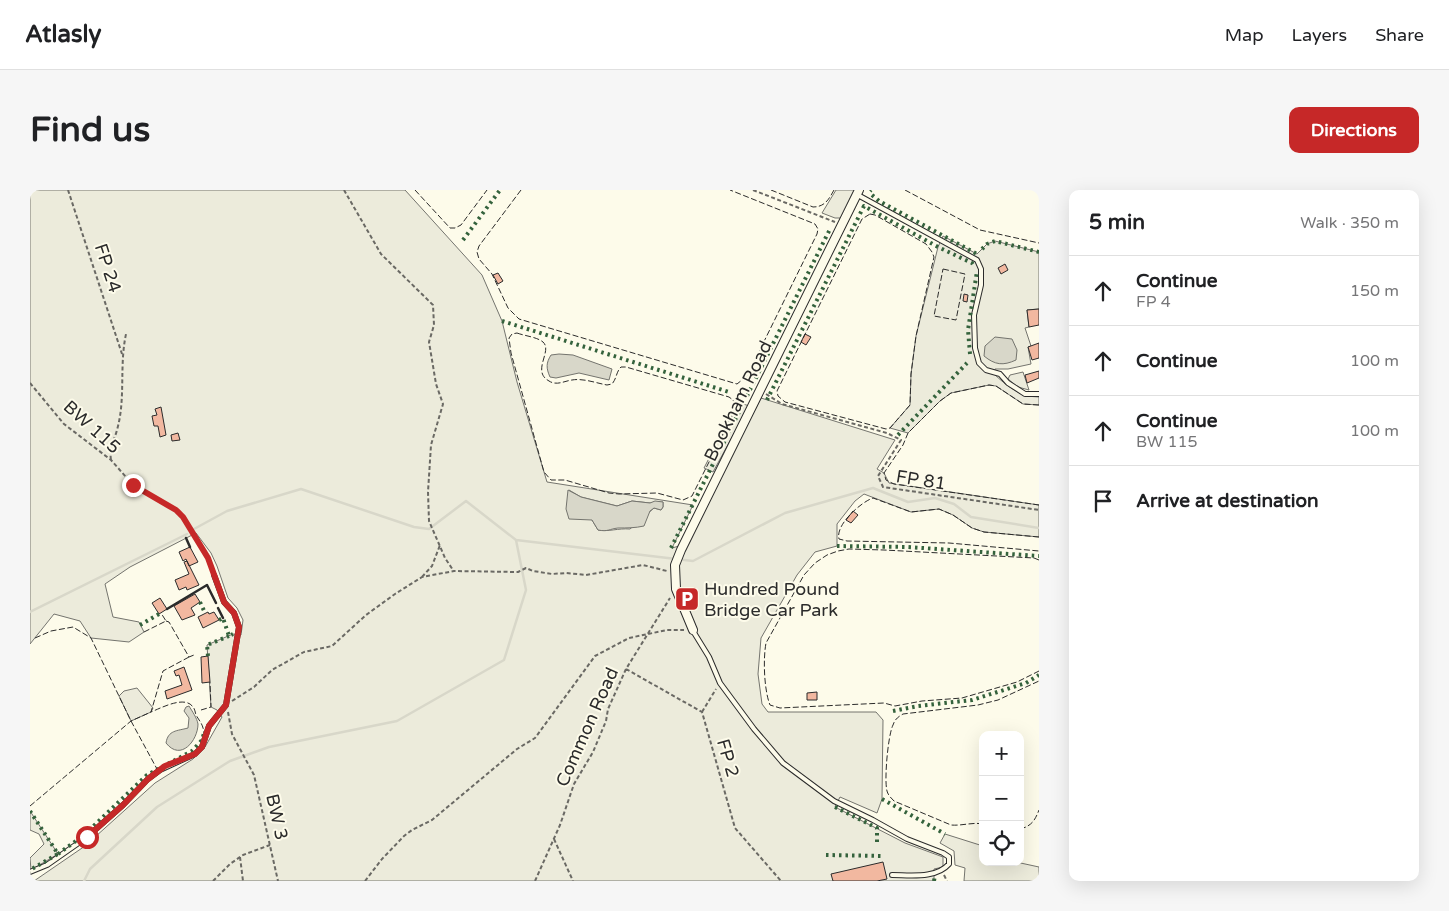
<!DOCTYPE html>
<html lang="en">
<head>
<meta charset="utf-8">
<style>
	:root { --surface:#fff; --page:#f6f6f6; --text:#202124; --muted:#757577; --line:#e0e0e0; --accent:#c62828 }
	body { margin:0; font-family:"Varela Round",sans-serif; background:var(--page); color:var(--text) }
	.controls { position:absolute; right:15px; bottom:15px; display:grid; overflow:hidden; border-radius:10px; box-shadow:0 5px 20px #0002 }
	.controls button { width:45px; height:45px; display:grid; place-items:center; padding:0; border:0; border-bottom:1px solid var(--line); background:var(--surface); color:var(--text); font:25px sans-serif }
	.stop { position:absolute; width:15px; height:15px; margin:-11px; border:4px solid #c62828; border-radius:50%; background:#fff }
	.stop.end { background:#c62828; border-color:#fff; box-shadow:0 1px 5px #0008 }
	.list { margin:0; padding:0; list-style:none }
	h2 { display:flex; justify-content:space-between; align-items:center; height:65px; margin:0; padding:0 20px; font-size:21px }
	h2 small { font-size:16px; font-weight:400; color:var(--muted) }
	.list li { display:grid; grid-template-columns:32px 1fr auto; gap:15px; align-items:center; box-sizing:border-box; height:70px; padding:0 20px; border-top:1px solid var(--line) }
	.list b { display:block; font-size:19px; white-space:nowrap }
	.list p { margin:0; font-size:16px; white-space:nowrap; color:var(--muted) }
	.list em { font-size:16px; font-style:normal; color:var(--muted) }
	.icon { flex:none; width:28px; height:28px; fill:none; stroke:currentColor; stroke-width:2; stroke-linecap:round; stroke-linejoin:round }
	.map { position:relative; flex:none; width:1009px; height:691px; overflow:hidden; border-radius:10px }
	header { display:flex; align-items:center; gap:30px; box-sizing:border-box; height:70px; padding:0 25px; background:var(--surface); border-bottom:1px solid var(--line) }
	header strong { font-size:24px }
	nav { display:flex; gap:28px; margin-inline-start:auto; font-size:18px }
	.intro { display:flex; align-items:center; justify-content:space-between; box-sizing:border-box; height:120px; padding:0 30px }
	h1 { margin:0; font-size:35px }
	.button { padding:12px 22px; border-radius:10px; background:var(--accent); color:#fff; font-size:18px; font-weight:700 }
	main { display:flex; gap:30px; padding:0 30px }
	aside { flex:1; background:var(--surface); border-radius:10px; box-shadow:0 5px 20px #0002 }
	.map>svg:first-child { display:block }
	.green { fill:#ecebdb; stroke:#74746e; fill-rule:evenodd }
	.water { fill:#d8d7c9; stroke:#74746e }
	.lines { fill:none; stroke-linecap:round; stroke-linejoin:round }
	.stream { stroke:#d8d7c9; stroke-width:2.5 }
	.building { fill:#f2b8a0; stroke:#2b2b2b }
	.service-casing { stroke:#2b2b2b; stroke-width:6 }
	.minor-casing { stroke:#2b2b2b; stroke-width:10 }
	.path { stroke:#6a6964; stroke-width:2; stroke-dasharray:4 2.5; stroke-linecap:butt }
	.service { stroke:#fdfbea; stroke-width:4 }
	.minor { stroke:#fdfbea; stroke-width:8 }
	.hedge { stroke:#34623c; stroke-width:4; stroke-dasharray:2.5 4; stroke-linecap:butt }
	.fence { stroke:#2b2b2b; stroke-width:1; stroke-dasharray:6 2.5; stroke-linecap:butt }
	.wall { stroke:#2b2b2b; stroke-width:2.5 }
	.route { stroke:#c62828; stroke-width:6 }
	.labels { text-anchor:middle; stroke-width:4; stroke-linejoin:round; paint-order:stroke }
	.street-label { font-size:18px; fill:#2b2b2b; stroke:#fdfbea }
	.poi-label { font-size:18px; fill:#2b2b2b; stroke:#fdfbea; text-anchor:start }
</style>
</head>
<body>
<header>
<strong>Atlasly</strong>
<nav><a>Map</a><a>Layers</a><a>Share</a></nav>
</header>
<div class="intro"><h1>Find us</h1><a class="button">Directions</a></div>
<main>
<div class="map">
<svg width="1009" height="691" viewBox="0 0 1009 691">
	<rect width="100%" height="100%" fill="#fdfbea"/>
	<path class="green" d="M0 0H375L452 85 472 131 487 192 517 292 663 315 642 358 656 354 731 208 865 250 847 279 854 283 859 293 1009 315V347L954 342 942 338 923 325 909 319 881 322 834 304 825 311 807 334V356L785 362 767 385 731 448 728 484 732 514 738 522H846L853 530 852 609 847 623 810 607 805 617 875 653 913 667V677L904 679V691H4L55 656 125 593 163 569 175 557 192 527 187 520 181 517 177 455 203 444 211 445 213 430 207 418 198 408 187 376 181 363 166 343 100 377 75 394 83 427 109 432 114 442 99 452 61 448 50 431 24 424 0 454ZM539 300 551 307 587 316 602 311 620 313 633 312V317L631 320 624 318 600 339C588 338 579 342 568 340L562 330Z
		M806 0H825L811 28H805L792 23Z
		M913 46 947 64 957 54 965 51 1009 62V119L997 120 999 137 995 138 1001 156 998 157 1001 174 978 179H965L964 184C977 196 990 207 1009 207V215L993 214 966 196 959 195 921 203 910 211 878 243 860 238 880 215 881 184 886 146 908 57Z
		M993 182 999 200 988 197 978 189 980 185Z
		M708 212 719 216 683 282 674 278Z
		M107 498 123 518 121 522 101 531 89 506 94 501Z
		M0 621 28 664 1 680 0 668 14 654 9 644 0 640Z
		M915 644 953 656V672H986L1009 677V691H934L935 678 925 675 924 661 910 653Z"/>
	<path class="water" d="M965 147 982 149 987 160 986 170C973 176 965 175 954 166L955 156Z
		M529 164 543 165 582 179 579 190 549 183 526 188 520 187C516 178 516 173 521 165Z
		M538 300 551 307 587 316 602 311 620 313 625 311 633 312V317L631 320 624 318 620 321 614 336C605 338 597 338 588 338 579 339 578 342 568 340L562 330 539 329 536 319Z
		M159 516C162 521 167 528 168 534 168 550 151 572 136 553 138 540 147 541 158 538L159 528 154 521 156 517Z"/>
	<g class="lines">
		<path class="stream" d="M164 339 197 321 271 299 384 337 399 339 436 311 486 350 663 371 755 323 843 298 878 312 905 308 924 314 941 327 1009 338
			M0 422 157 344
			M54 691 60 679 127 617 200 571 239 557 367 531 474 470 496 400 486 350"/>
	</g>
	<path class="building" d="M975 74 978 80 971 84 968 78Z
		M468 83 473 91 468 94 463 85Z
		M934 104 938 105 937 112 933 111Z
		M1009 119V135L999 137 997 120Z
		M775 144 781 147 776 155 771 152Z
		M1009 153V168L1002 170 998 157Z
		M1009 181V188L997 193 995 185Z
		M131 217 136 245 130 247 128 236H124L122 226 127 225 125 219Z
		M148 243 150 250 142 251 141 245Z
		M823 321 828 325 821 333 816 330Z
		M160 357 168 372 159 376 156 369 153 371 149 362Z
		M157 371 169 395 157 400 156 397 149 400 145 390 159 384 154 372Z
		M165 404 170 412 161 418 165 425 152 430 144 416Z
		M130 408 137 419 129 424 122 413Z
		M178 422 179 424 184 422 189 430 173 438 168 427Z
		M178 466 180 492 172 493 171 467Z
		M154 477 162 500 137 509 135 501 152 495 149 485 146 486 144 481Z
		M787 502V510H777V503Z
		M853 672 857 689 847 691H803L801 684Z"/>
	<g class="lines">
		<defs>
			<path id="service" d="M826 4 947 70 951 79V95L944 125 945 158 949 173 956 180 970 184 978 193 995 204H1009
				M663 441 679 467 690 493 724 539 753 573 804 611 843 630 877 649 913 663 919 667V674C906 689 880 685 862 685
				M0 682 17 675 57 647 93 615 118 589 130 580 165 564 172 557 179 536 196 515 209 437 204 423 194 412 184 385"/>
			<path id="minor" d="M663 440 646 399 645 375 651 360 829 0"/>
		</defs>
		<use href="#service" class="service-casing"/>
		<use href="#minor" class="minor-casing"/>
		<path class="path" d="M38 0 92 164
			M314 0 351 64 403 115 404 135 399 152 406 194 413 214 401 255 398 302 399 331 415 368 423 380
			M723 0 805 32
			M0 193 34 234 81 270 103 295 146 320 153 327 183 379
			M736 204 752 214 857 243 871 250 848 286 853 297 1009 320
			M81 270C79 258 84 251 87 240 96 208 89 177 96 144
			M392 387 402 376 410 355
			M596 479 672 522 705 638 751 691
			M202 511 224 497 242 480 274 462 302 456 336 425 365 404 392 387 424 381 488 382 496 378 503 381 522 384 536 383 556 385 613 375 637 381
			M198 522 202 544 224 585 248 691
			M672 522 686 499
			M524 649 543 691
			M210 667 213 691
			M914 685 917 691
			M183 691 200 674 213 665 240 655
			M335 691 352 669 374 646 382 640 402 630 487 559 505 548 565 466 599 448 637 440H654
			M505 691 530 635 544 594 563 562 576 531 578 519 596 479 640 408"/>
		<use href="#service" class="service"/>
		<use href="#minor" class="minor"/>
		<path class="hedge" d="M840 1 841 0
			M842 5 849 11 947 64
			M433 50 470 0
			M952 59 957 54 965 51 1009 62
			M472 131 699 202
			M940 164 938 140 947 81
			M717 206 800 39
			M737 210 834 16 908 57 942 73 945 77
			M868 245 937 173
			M807 356 878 357 1009 366
			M641 358 713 214
			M170 412 175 423
			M189 430 193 428 199 446 203 444
			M110 435 129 424
			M178 466 177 455 199 446
			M863 521 888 516 942 510 996 493 1009 485
			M852 609 915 644
			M805 617 847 638V654
			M0 621 28 664 0 680
			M28 664 54 645 117 585 162 561 172 550 174 543
			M796 665 854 666
			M904 691 905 685"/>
		<path class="fence" d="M385 0 420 38H425L431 35 457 0
			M491 0 449 56 447 62 449 69 462 84 478 118 489 129 707 194 717 186 787 44 788 39 785 34 700 0
			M741 0 783 17C795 17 799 9 804 0
			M875 0 950 40 1009 53
			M840 24 845 25 896 54 902 62 904 67 886 146 881 184 880 215 860 238 856 239 755 212 748 206 747 201 832 29Z
			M913 79 935 84 926 130 904 126Z
			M487 143C495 146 507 147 513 152 523 161 501 181 519 191 527 196 534 191 542 190 553 188 566 193 577 195L582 194C587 188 586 182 591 177H596L699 207 703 210 706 218 662 306 653 310 627 303 589 304 579 303 535 290H521L514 282 481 163 479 148 482 144Z
			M1009 215 993 214 966 196 959 195 921 203 910 211 878 243 873 255 854 283 856 290 864 294 1009 315
			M1009 347 954 342 942 338 923 325 909 319 881 322 843 308C831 312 805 335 809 349L817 351 919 353 1009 361
			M1009 370 1004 368 854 360 819 359 808 361 797 365 785 373 774 385 736 453C733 469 734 500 740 515L750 518 854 513 865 516 892 511 932 508 987 492 1009 481
			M136 431 139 432 159 467 164 465
			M114 442 136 431 131 423
			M5 448 21 441 43 437 61 448 101 531 127 579
			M159 467 133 481 121 522C131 518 155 505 163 517 165 519 165 522 166 525 170 532 173 534 174 543
			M171 520 181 517 180 492
			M0 616 101 531 121 522
			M953 634C942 632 932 636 921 635L864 611C861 608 858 605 857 601 854 590 858 545 863 535 865 529 868 527 873 524L948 515 968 510 1009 491
			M990 639C1002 636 1005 630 1009 620"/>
		<path class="wall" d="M156 348 160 357
			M188 418 193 428
			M137 419 177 395 186 413"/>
	</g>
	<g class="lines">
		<path class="route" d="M57 647 93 615 118 589 135 576 165 564 172 557 179 536 196 515 209 437 204 423 194 412 178 368 153 327 146 320 103 295"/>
	</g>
	<defs>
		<symbol id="parking-square" viewBox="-11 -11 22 22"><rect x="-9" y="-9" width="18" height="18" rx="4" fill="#c62828" stroke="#fdfbea"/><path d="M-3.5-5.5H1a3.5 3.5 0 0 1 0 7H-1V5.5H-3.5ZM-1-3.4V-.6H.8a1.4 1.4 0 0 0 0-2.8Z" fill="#fff"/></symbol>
	</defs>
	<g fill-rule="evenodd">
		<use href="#parking-square" x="643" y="395" width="28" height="28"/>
	</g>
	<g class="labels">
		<g class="street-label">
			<text transform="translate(78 78) rotate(72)" y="6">FP 24</text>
			<text transform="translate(708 211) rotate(-64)" y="6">Bookham Road</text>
			<text transform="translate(62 237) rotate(42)" y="6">BW 115</text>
			<text transform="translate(891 290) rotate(9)" y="6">FP 81</text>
			<text transform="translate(557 537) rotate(-66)" y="6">Common Road</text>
			<text transform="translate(698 568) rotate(74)" y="6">FP 2</text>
			<text transform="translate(247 627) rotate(77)" y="6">BW 3</text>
		</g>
		<g class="poi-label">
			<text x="674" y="405">Hundred Pound<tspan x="674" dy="21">Bridge Car Park</tspan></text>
		</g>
	</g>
</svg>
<div class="controls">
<button>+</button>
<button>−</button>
<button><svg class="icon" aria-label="locate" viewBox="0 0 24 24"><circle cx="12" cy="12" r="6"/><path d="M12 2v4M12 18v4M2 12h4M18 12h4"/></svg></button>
</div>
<div class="stop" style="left:57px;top:647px"></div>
<div class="stop end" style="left:103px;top:295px"></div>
</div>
<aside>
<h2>5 min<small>Walk · 350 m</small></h2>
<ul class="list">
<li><svg class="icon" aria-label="ahead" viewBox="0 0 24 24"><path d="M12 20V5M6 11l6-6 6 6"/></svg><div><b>Continue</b><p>FP 4</p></div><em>150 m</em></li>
<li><svg class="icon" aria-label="ahead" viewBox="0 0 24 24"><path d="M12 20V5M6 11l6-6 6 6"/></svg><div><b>Continue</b></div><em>100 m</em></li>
<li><svg class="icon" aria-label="ahead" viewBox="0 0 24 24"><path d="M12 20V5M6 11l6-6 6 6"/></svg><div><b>Continue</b><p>BW 115</p></div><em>100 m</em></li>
<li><svg class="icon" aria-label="arrive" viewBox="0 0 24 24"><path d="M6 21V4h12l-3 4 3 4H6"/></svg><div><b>Arrive at destination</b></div></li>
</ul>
</aside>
</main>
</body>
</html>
